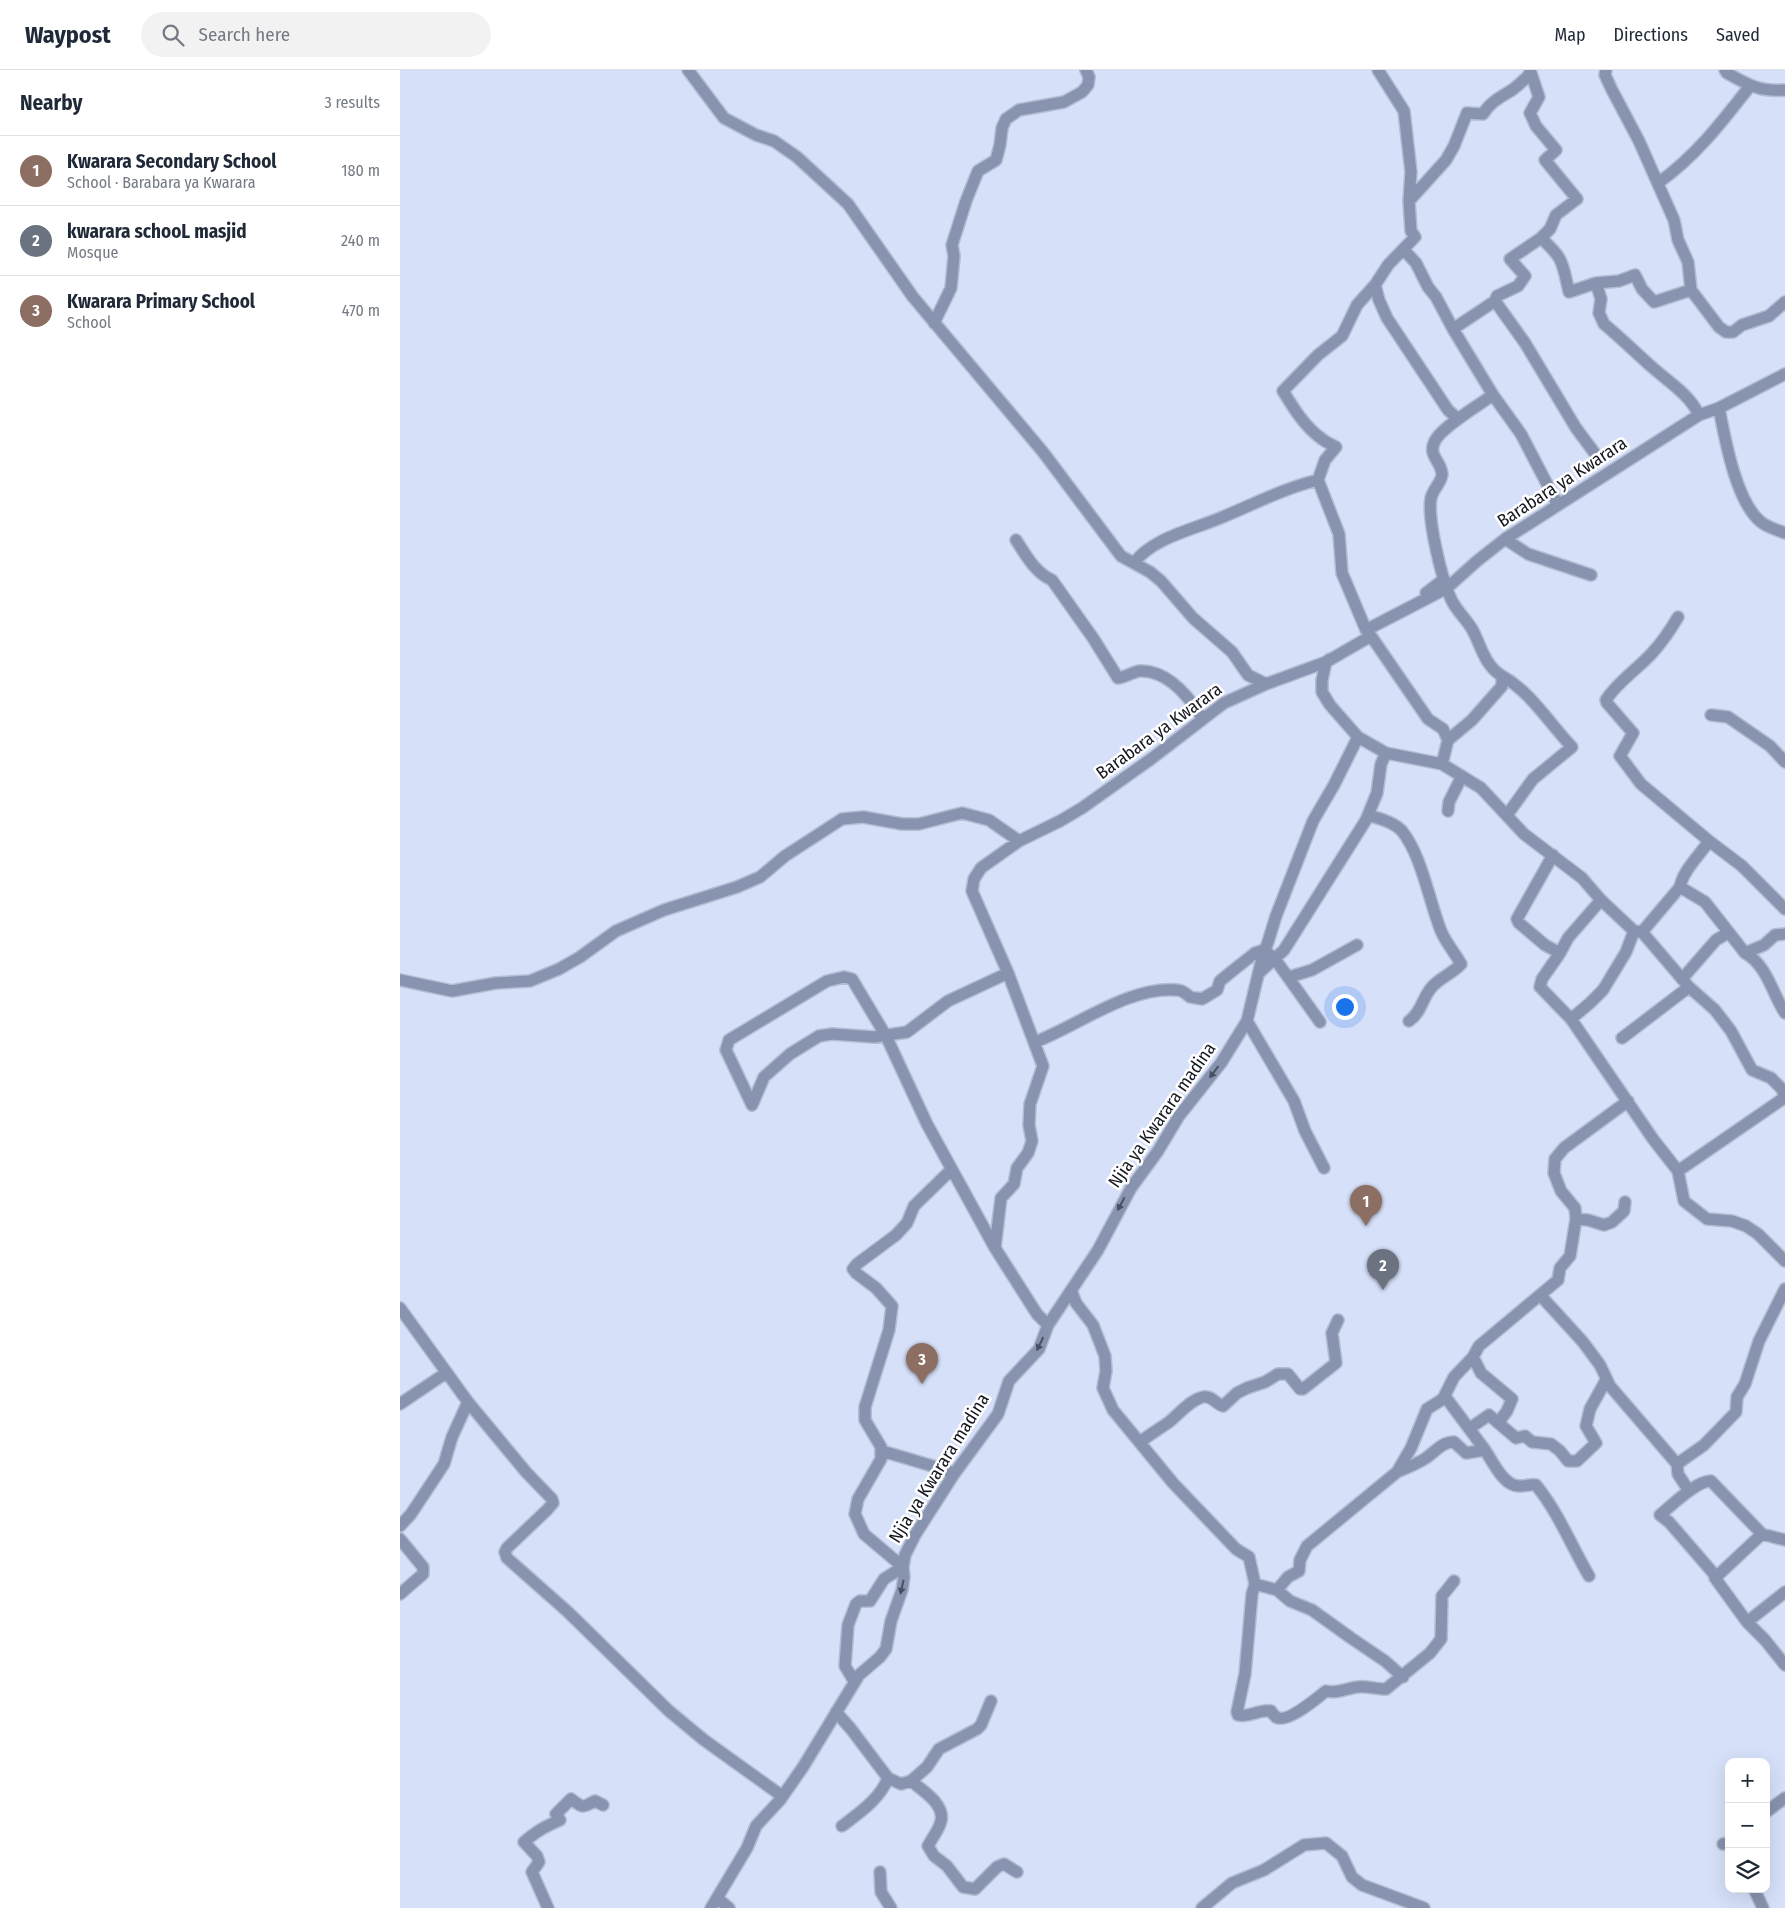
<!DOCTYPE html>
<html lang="en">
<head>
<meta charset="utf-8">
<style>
	:root { --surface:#fff; --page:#f2f2f3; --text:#1f2937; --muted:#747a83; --line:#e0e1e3; --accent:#7c3aed }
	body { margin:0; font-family:"Fira Sans Condensed",sans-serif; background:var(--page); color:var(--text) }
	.controls { position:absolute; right:15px; bottom:15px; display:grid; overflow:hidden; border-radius:10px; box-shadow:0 5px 20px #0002 }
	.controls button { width:45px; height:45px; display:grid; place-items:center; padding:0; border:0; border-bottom:1px solid var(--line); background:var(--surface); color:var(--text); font:25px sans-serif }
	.you { position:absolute; left:944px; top:936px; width:18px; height:18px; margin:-12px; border:4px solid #fff; border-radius:50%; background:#1a73e8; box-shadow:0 0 0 8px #1a73e833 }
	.badge { display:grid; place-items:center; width:32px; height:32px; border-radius:50%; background:var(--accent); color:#fff; font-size:16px; font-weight:700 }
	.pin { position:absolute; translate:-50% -41px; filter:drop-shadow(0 1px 2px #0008) }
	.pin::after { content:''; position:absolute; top:26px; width:18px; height:15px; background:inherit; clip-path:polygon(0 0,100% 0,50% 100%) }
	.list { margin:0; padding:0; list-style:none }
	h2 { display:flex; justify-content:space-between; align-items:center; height:65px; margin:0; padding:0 20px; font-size:21px }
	h2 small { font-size:16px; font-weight:400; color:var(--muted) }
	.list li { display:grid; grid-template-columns:32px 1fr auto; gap:15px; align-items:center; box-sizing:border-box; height:70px; padding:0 20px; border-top:1px solid var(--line) }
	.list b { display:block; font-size:19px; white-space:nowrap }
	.list p { margin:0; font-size:16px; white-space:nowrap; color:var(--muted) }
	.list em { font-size:16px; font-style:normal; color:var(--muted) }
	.icon { flex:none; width:28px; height:28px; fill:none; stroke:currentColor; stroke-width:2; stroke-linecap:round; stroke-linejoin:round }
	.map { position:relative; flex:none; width:1385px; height:1838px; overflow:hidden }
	header { display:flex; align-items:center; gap:30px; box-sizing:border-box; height:70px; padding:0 25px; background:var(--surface); border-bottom:1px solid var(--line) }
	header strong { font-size:24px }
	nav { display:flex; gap:28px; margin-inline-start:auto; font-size:18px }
	.search { width:350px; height:45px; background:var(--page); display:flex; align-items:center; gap:12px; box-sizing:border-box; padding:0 18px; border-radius:28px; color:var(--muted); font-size:19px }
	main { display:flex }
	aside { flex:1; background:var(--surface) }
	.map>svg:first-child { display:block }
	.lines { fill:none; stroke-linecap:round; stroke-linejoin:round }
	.minor-casing { stroke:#b3bcd2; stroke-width:14 }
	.minor { stroke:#8793af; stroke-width:11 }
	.oneway { fill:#484f60 }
	.labels { text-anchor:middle; stroke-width:5; stroke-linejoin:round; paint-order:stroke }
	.street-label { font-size:18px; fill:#14171f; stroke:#fff }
</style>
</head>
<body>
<header>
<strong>Waypost</strong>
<div class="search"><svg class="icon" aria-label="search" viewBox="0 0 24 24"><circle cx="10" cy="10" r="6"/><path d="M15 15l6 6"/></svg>Search here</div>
<nav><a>Map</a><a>Directions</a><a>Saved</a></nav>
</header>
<main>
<aside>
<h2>Nearby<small>3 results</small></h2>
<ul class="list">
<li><span class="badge" style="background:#8d6e63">1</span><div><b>Kwarara Secondary School</b><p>School · Barabara ya Kwarara</p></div><em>180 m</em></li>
<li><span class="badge" style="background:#6b7280">2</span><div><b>kwarara schooL masjid</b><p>Mosque</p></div><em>240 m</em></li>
<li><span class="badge" style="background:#8d6e63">3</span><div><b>Kwarara Primary School</b><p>School</p></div><em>470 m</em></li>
</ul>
</aside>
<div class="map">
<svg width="1385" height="1838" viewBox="0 0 1385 1838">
	<rect width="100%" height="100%" fill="#d6e0f9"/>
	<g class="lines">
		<defs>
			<path id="minor" d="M288 0 324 48 356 65 374 71 397 87 448 134 513 227 643 382 721 486 750 502 761 511 793 548 832 582 848 605 866 614
				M978 0 1004 41 1011 102 1009 131
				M1206 0 1205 5 1212 20 1239 71 1274 150 1278 170 1288 192 1291 220 1319 257 1326 262H1333L1342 255 1369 246 1385 232
				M1325 0 1327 3C1348 15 1360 22 1385 20
				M1258 113C1295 87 1322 52 1350 16
				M1141 168C1164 189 1162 192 1169 222L1196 213 1219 211 1235 205 1242 219 1254 232 1291 220
				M1004 180 1016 193 1028 217 1036 227 1053 259 1093 325 1121 364 1158 435
				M1196 213 1201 229 1199 243 1204 254C1221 268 1236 283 1253 298 1269 312 1290 325 1299 345
				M1095 231 1125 273 1176 358 1199 389
				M534 253 551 218 554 186 552 175 566 131 578 101 596 90 600 75 602 58 606 49 619 40 664 32 682 22 688 15 689 7 686 0
				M1053 259 1095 231 1097 226 1118 216 1125 206 1110 189 1141 168 1150 159 1156 145 1177 129 1145 90 1156 80 1136 56 1130 43 1139 27 1130 0
				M1385 304 1319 338 1299 345 1105 469 1077 491 1047 518 966 560 971 566 926 592 922 610V622L930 635 958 667 986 683 1042 694 1081 718 1124 764 1182 808 1201 830 1234 861 1242 862 1289 917 1315 940 1331 961 1352 1000 1371 1008 1382 1019 1385 1029
				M1319 338C1325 369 1336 432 1361 452 1367 457 1377 460 1385 463
				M1058 349 1048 340 987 248 979 230 975 215 988 195 1015 167 1011 161 1009 131 1046 90 1054 76 1067 43 1083 44C1090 32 1101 27 1112 20 1119 15 1125 9 1131 3
				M1105 469 1128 484 1191 505
				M616 470C626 485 635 503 652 510L693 568 718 608C726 607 732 602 740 601 768 600 790 628 803 649
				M734 493C753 467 796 459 825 446 856 433 885 418 918 410
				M1026 523 1044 509
				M966 560 942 503 939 464 918 410 925 390 936 377C931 374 927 373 922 369 905 357 894 339 883 321L918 285 942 266 957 235 975 215
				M971 566 1028 649 1043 659 1048 670
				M1102 606C1131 622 1149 653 1172 677L1133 709 1107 745
				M1311 645 1328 647 1370 676 1385 692
				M1042 694 1048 670 1072 650 1102 616V606C1084 595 1081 575 1072 559 1066 549 1057 541 1052 531 1042 511 1027 449 1031 428 1033 419 1042 412 1042 404 1041 390 1026 385 1036 369 1044 356 1080 334 1093 325
				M1048 741 1049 732 1062 706
				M968 745C980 749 994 752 1002 761 1022 786 1029 831 1041 861 1046 873 1055 883 1061 894 1052 904 1039 908 1031 918 1022 929 1021 943 1009 951
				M1309 771 1342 796 1385 839
				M1153 785 1117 849 1119 853 1145 875 1160 883
				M1280 817 1305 832 1345 883C1367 895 1372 923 1385 943
				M1201 830 1168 868 1160 883 1142 909 1140 917 1171 949 1253 1069 1278 1101 1284 1131 1307 1149 1332 1151 1346 1156 1358 1164 1385 1191
				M1242 862 1280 817C1283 800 1300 785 1309 771L1241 714 1220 686 1233 663 1207 633 1206 630C1218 611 1238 599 1253 582 1263 571 1271 559 1278 547
				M1345 883 1364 875 1375 865 1385 864
				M859 903 884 880 966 750 977 723 981 694 986 683
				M889 907 912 900 957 875
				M1282 909 1316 870 1328 863
				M0 910 52 921 96 913 130 911 159 899 180 887 216 861 264 840 337 817 360 807 385 786 442 749 463 747 502 754H519L562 743 589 750 619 771
				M1171 949 1190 933 1203 920 1226 882 1234 861
				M847 951 894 1031 905 1061 924 1098
				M1222 968 1289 917
				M635 972C679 955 729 916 777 920 783 920 786 924 790 927 794 928 798 928 802 929L817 920 820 911 831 902 855 883 864 880 875 889 920 952
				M352 1035 326 980 329 970 427 911 444 907 452 909 486 966 527 1054 595 1178 637 1244 648 1255
				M352 1035 364 1007 390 984 419 966 432 964 474 967 507 962 548 931 608 903
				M1278 1101 1384 1028
				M1176 1149 1188 1150 1204 1155 1212 1152 1224 1141 1225 1132
				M595 1178 601 1128 614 1114 617 1098 628 1083 632 1071 629 1055 630 1034 643 996 608 903 572 821 574 809 581 798 619 771 660 751 682 738 751 689 824 633 866 614 926 592 930 589
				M671 1220 676 1233 693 1255 705 1286 706 1301 703 1318 713 1340 773 1413 836 1479 849 1487 855 1514 852 1524 845 1604 837 1642 838 1645C849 1648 859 1639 871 1641 872 1643 874 1645 876 1647 887 1654 917 1628 926 1621 938 1624 946 1618 958 1617 967 1616 976 1619 986 1619L1030 1583 1041 1569 1042 1526 1054 1511
				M1141 1226 1183 1272 1200 1295 1210 1316 1277 1394 1278 1404 1289 1421
				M0 1238 68 1332 126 1402 152 1429 153 1433 147 1440 107 1478 105 1482 107 1488 168 1542 269 1641 304 1670 382 1726
				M1073 1287 1081 1303 1112 1329 1107 1341 1098 1353
				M1042 1329H1047L1085 1380
				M0 1334 46 1303
				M1070 1358 1089 1345 1116 1368 1125 1366 1132 1372 1151 1374 1160 1381 1168 1391H1177L1196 1373 1186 1356 1190 1339 1206 1310
				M740 1372C749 1365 759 1359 769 1352 779 1344 790 1330 803 1327 811 1325 816 1334 823 1336L837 1323 847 1318 865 1312 878 1304H888L900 1319H903L936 1293 932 1263 938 1250
				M482 1381 546 1400 554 1404
				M1277 1394 1304 1375 1336 1342 1337 1327 1345 1314 1359 1271 1385 1219
				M997 1402C1007 1398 1017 1394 1026 1388 1036 1381 1042 1372 1054 1372L1066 1383 1085 1380C1093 1392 1104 1417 1120 1416 1126 1416 1130 1414 1136 1415 1158 1442 1171 1475 1189 1506
				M0 1456 11 1444 44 1394 52 1367 68 1332
				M0 1469 23 1497V1504L0 1524
				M1385 1470 1362 1464 1311 1411C1297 1410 1271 1436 1260 1445L1269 1452 1314 1504 1315 1508 1347 1552 1365 1570 1385 1595
				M1315 1508 1362 1464
				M855 1514 877 1520 890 1531 912 1540 951 1568 985 1591 1003 1607
				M877 1520 888 1507 899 1501 900 1490 907 1476 997 1402 1011 1378 1027 1339 1043 1329 1054 1307 1073 1287 1079 1276 1158 1210 1160 1198 1170 1186 1176 1149 1175 1138 1161 1121 1154 1103 1155 1089 1164 1078 1228 1031
				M1347 1552 1385 1522
				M454 1611 445 1596 448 1555 456 1534 460 1531H470L484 1509 503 1497 464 1464 455 1444 458 1429 481 1389V1377L465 1350V1337L489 1260 492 1236 476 1218 456 1203 453 1199 457 1194 496 1165 507 1153 514 1136 551 1100
				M436 1642 451 1659 488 1708C480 1729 459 1743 442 1756
				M488 1708 501 1714 511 1711 527 1697 539 1679 577 1659 581 1655 591 1631
				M511 1711C522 1720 545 1734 541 1751 539 1760 532 1768 528 1776L534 1786 547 1796 563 1817 575 1819 597 1797 604 1794 617 1802
				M1366 1742 1385 1728
				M1323 1774 1329 1773
				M480 1802 481 1822 491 1838
				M1354 1819 1363 1838
				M317 1828 329 1838
				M148 1838 132 1802 139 1792 137 1786 124 1772C137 1761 144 1757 160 1750L156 1744 171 1729C183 1738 182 1738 195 1731L203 1735
				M311 1838 347 1778 356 1756 380 1730 403 1697 459 1605 480 1587 486 1579 491 1551 502 1520 504 1507 503 1497 505 1485 515 1465 554 1404 598 1344 609 1311 639 1279 648 1255 698 1180 731 1118 758 1081 779 1046 821 993 847 951 864 880 867 875 876 846 913 751 934 715 958 667
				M802 1838 832 1813 864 1800 904 1775 926 1773 942 1786 952 1807 962 1815 1024 1838"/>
		</defs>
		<use href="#minor" class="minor-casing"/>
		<use href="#minor" class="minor"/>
	</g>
	<defs><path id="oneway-solid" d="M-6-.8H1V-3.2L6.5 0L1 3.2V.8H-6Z" transform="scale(1.25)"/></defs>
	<g class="oneway">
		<use href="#oneway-solid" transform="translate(814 1002) rotate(127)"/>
		<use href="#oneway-solid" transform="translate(721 1134) rotate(118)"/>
		<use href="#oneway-solid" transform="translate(640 1274) rotate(116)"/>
		<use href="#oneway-solid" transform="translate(502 1517) rotate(103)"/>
	</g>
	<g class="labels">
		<g class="street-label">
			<text transform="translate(1162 412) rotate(-33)" y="6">Barabara ya Kwarara</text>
			<text transform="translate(759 661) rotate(-36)" y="6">Barabara ya Kwarara</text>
			<text transform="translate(762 1045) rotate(-55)" y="6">Njia ya Kwarara madina</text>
			<text transform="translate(539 1398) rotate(-58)" y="6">Njia ya Kwarara madina</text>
		</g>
	</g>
</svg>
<div class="controls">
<button>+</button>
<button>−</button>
<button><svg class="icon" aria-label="layers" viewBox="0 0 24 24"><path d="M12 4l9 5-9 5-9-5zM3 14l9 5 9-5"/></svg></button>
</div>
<div class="you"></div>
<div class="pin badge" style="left:966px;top:1156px;background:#8d6e63">1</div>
<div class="pin badge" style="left:983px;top:1220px;background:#6b7280">2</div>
<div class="pin badge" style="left:522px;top:1314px;background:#8d6e63">3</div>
</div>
</main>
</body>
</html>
